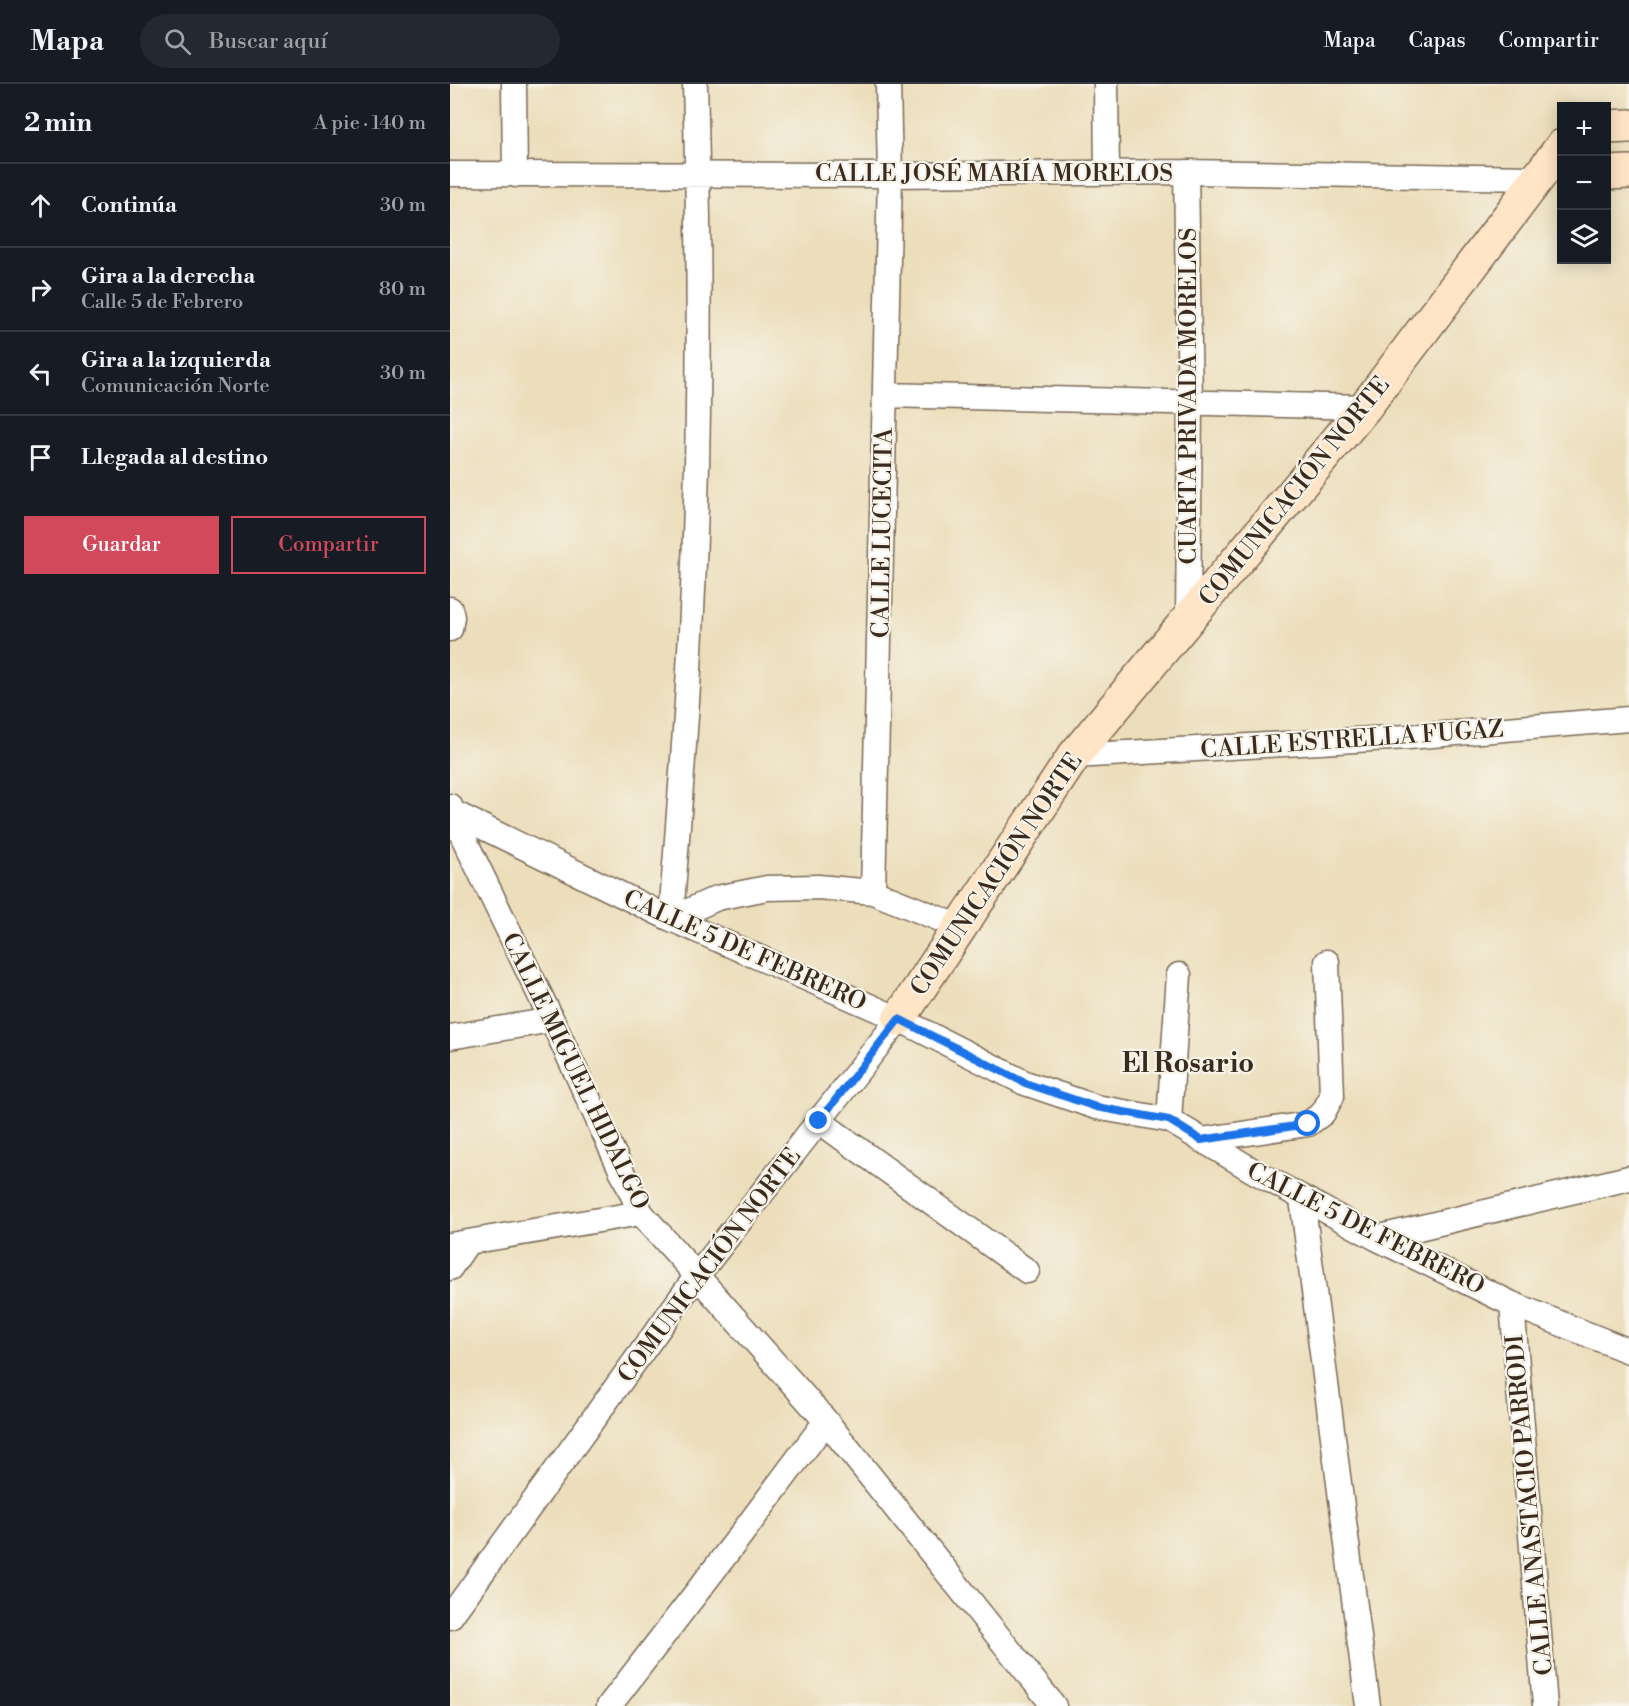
<!DOCTYPE html>
<html lang="es">
<head>
<meta charset="utf-8">
<style>
	:root { --surface:#171b24; --page:#242831; --text:#f1f3f6; --muted:#9ea1a6; --line:#363941; --accent:#d1495b }
	body { margin:0; font-family:"Libre Bodoni",serif; background:var(--page); color:var(--text) }
	.controls { position:absolute; right:18px; top:18px; display:grid; overflow:hidden; border-radius:0px; box-shadow:0 3px 15px #0003 }
	.controls button { width:54px; height:54px; display:grid; place-items:center; padding:0; border:0; border-bottom:2px solid var(--line); background:var(--surface); color:var(--text); font:30px sans-serif }
	.stop { position:absolute; width:18px; height:18px; margin:-14px; border:4px solid #1a73e8; border-radius:50%; background:#fff }
	.stop.end { background:#1a73e8; border-color:#fff; box-shadow:0 2px 6px #0008 }
	.list { margin:0; padding:0; list-style:none }
	h2 { display:flex; justify-content:space-between; align-items:center; height:78px; margin:0; padding:0 24px; font-size:26px }
	h2 small { font-size:20px; font-weight:400; color:var(--muted) }
	.list li { display:grid; grid-template-columns:39px 1fr auto; gap:18px; align-items:center; box-sizing:border-box; height:84px; padding:0 24px; border-top:2px solid var(--line) }
	.list b { display:block; font-size:22px; white-space:nowrap }
	.list p { margin:0; font-size:20px; white-space:nowrap; color:var(--muted) }
	.list em { font-size:20px; font-style:normal; color:var(--muted) }
	.actions { display:flex; gap:12px; padding:18px 24px }
	.actions a { flex:1; padding:14px 0; border:2px solid var(--accent); border-radius:0px; text-align:center; font-size:21px; color:var(--accent) }
	.actions .main { background:var(--accent); color:#fff }
	.icon { flex:none; width:33px; height:33px; fill:none; stroke:currentColor; stroke-width:2; stroke-linecap:round; stroke-linejoin:round }
	.map { position:relative; flex:none; width:1179px; height:1622px; overflow:hidden }
	header { display:flex; align-items:center; gap:36px; box-sizing:border-box; height:84px; padding:0 30px; background:var(--surface); border-bottom:2px solid var(--line) }
	header strong { font-size:28px }
	nav { display:flex; gap:33px; margin-inline-start:auto; font-size:21px }
	.search { width:420px; height:54px; background:var(--page); display:flex; align-items:center; gap:15px; box-sizing:border-box; padding:0 21px; border-radius:33px; color:var(--muted); font-size:22px }
	main { display:flex }
	aside { flex:1; background:var(--surface) }
	.map>svg:first-child { display:block }
	.lines { fill:none; stroke-linecap:round; stroke-linejoin:round }
	.street-casing { stroke:#796955; stroke-width:27 }
	.secondary-casing { stroke:#796955; stroke-width:36 }
	.street { stroke:#fff; stroke-width:24 }
	.secondary { stroke:#ffe4c6; stroke-width:33 }
	.route { stroke:#1a73e8; stroke-width:8 }
	.labels { text-anchor:middle; stroke-width:4.5; stroke-linejoin:round; paint-order:stroke }
	.street-label { font-size:24px; fill:#3b2a1e; stroke:#f7f3e8 }
	.quarter-label { font-size:27px; font-weight:bold; fill:#3b2a1e; stroke:#f7f3e8 }
</style>
</head>
<body>
<header>
<strong>Mapa</strong>
<div class="search"><svg class="icon" aria-label="search" viewBox="0 0 24 24"><circle cx="10" cy="10" r="6"/><path d="M15 15l6 6"/></svg>Buscar aquí</div>
<nav><a>Mapa</a><a>Capas</a><a>Compartir</a></nav>
</header>
<main>
<aside>
<h2>2 min<small>A pie · 140 m</small></h2>
<ul class="list">
<li><svg class="icon" aria-label="ahead" viewBox="0 0 24 24"><path d="M12 20V5M6 11l6-6 6 6"/></svg><div><b>Continúa</b></div><em>30 m</em></li>
<li><svg class="icon" aria-label="right" viewBox="0 0 24 24"><path d="M7 20v-9h11M14 6l5 5-5 5"/></svg><div><b>Gira a la derecha</b><p>Calle 5 de Febrero</p></div><em>80 m</em></li>
<li><svg class="icon" aria-label="left" viewBox="0 0 24 24"><path d="M17 20v-9H6M10 6l-5 5 5 5"/></svg><div><b>Gira a la izquierda</b><p>Comunicación Norte</p></div><em>30 m</em></li>
<li><svg class="icon" aria-label="arrive" viewBox="0 0 24 24"><path d="M6 21V4h12l-3 4 3 4H6"/></svg><div><b>Llegada al destino</b></div></li>
</ul>
<div class="actions"><a class="main">Guardar</a><a>Compartir</a></div>
</aside>
<div class="map">
<svg width="1179" height="1622" viewBox="0 0 1179 1622">
	<rect width="100%" height="100%" fill="#f7f3e8"/>
	<filter id="ink" filterUnits="userSpaceOnUse"><feTurbulence type="fractalNoise" baseFrequency=".0167" numOctaves="2"/><feDisplacementMap in="SourceGraphic" scale="12" xChannelSelector="R" yChannelSelector="G"/><feConvolveMatrix kernelMatrix="1 2 1 2 8 2 1 2 1" color-interpolation-filters="sRGB"/></filter>
	<filter id="wash" filterUnits="userSpaceOnUse"><feTurbulence type="fractalNoise" baseFrequency=".008" numOctaves="4" result="noise"/><feDisplacementMap in="SourceGraphic" scale="24" xChannelSelector="R" yChannelSelector="G"/><feGaussianBlur stdDeviation="1.35" result="paint"/><feColorMatrix in="noise" values="0 0 0 0 0 0 0 0 0 0 0 0 0 0 0 0 0 1.4 0 .05"/><feComposite in="paint" operator="in"/></filter>
	<g filter="url(#wash)">
		<rect width="100%" height="100%" fill="#ecdebb"/>
	</g>
	<g filter="url(#ink)">
		<g class="lines">
			<defs>
				<path id="street" d="M64 0 65 91
					M245 0C251 195 250 391 239 586 234 669 227 752 221 835L267 814 317 804 368 803 423 808 510 843
					M656 0 657 89
					M736 88 740 319 738 537
					M0 90 440 91 736 88 1087 94
					M435 311 915 323
					M0 525 2 533 0 545
					M624 672 958 653 1179 635
					M0 722 1 728 102 936 191 1129 376 1337 604 1622
					M0 727 221 835 449 935 575 999 646 1023 719 1036 802 1086 926 1154 1062 1220 1179 1267
					M423 808 440 91 438 0
					M0 953 102 936
					M719 1036 729 891
					M369 1037 577 1187
					M751 1056 858 1040 873 1029 882 1012 877 878
					M852 1115 918 1622
					M926 1154 1179 1094
					M0 1161 191 1129
					M0 1184 18 1158
					M1062 1220 1095 1622
					M0 1533 246 1193 449 935
					M159 1622 287 1456 376 1337"/>
				<path id="secondary" d="M1156 43 1179 42
					M1156 89 1179 88
					M449 935 624 672 915 323 1112 62"/>
			</defs>
			<use href="#street" class="street-casing"/>
			<use href="#secondary" class="secondary-casing"/>
			<use href="#street" class="street"/>
			<use href="#secondary" class="secondary"/>
		</g>
	</g>
	<g class="lines" filter="url(#ink)">
		<path class="route" d="M369 1037 449 935 575 999 646 1023 719 1036 751 1056 858 1040"/>
	</g>
	<g class="labels">
		<g class="street-label">
			<text x="544" y="97">CALLE JOSÉ MARÍA MORELOS</text>
			<text transform="translate(738 312) rotate(-90)" y="8">CUARTA PRIVADA MORELOS</text>
			<text transform="translate(844 407) rotate(-51)" y="8">COMUNICACIÓN NORTE</text>
			<text transform="translate(432 449) rotate(-89)" y="8">CALLE LUCECITA</text>
			<text transform="translate(902 655) rotate(-4)" y="8">CALLE ESTRELLA FUGAZ</text>
			<text transform="translate(546 790) rotate(-56)" y="8">COMUNICACIÓN NORTE</text>
			<text transform="translate(295 866) rotate(24)" y="8">CALLE 5 DE FEBRERO</text>
			<text transform="translate(126 987) rotate(64)" y="8">CALLE MIGUEL HIDALGO</text>
			<text transform="translate(916 1144) rotate(27)" y="8">CALLE 5 DE FEBRERO</text>
			<text transform="translate(259 1181) rotate(-53)" y="8">COMUNICACIÓN NORTE</text>
			<text transform="translate(1079 1421) rotate(-95)" y="8">CALLE ANASTACIO PARRODI</text>
		</g>
		<g class="quarter-label">
			<text x="738" y="988">El Rosario</text>
		</g>
	</g>
</svg>
<div class="controls">
<button>+</button>
<button>−</button>
<button><svg class="icon" aria-label="layers" viewBox="0 0 24 24"><path d="M12 4l9 5-9 5-9-5zM3 14l9 5 9-5"/></svg></button>
</div>
<div class="stop" style="left:858px;top:1040px"></div>
<div class="stop end" style="left:369px;top:1037px"></div>
</div>
</main>
</body>
</html>
